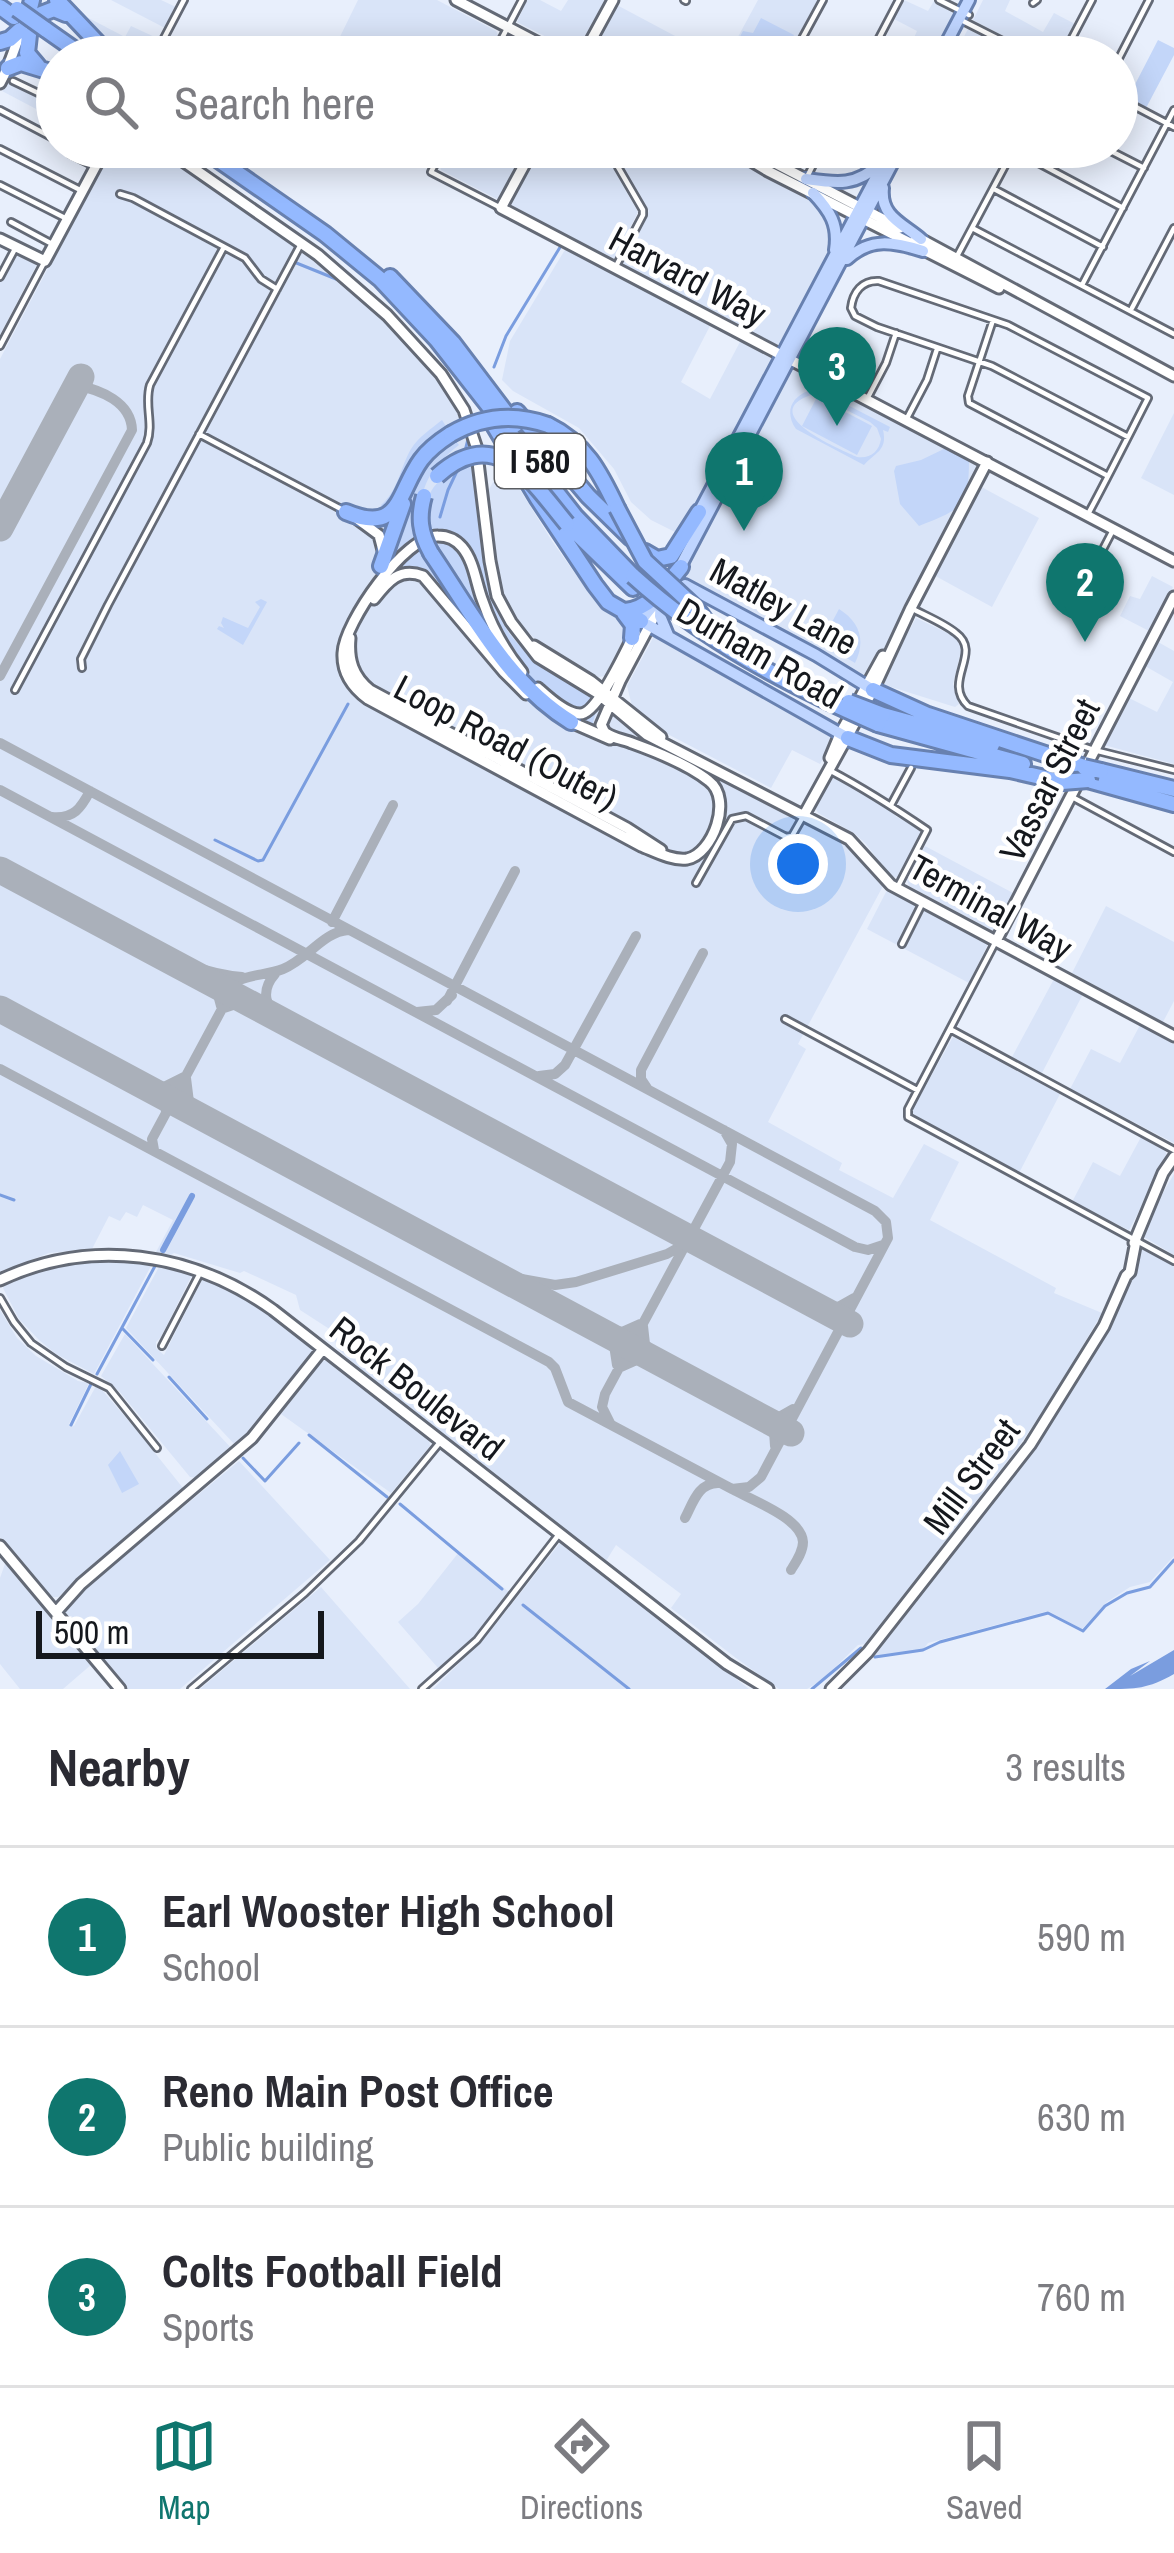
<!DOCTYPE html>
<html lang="en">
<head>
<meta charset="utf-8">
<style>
	:root { --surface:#fff; --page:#f7f7f7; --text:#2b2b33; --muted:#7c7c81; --line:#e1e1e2; --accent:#0f766e }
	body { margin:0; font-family:"Archivo Narrow",sans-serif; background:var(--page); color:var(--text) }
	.scale { position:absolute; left:36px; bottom:30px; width:288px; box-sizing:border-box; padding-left:12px; border:6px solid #15181d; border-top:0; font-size:33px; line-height:42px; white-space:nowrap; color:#15181d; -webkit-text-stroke:9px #fff; paint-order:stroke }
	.you { position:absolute; left:798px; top:864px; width:42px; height:42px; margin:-30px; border:9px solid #fff; border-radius:50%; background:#1a73e8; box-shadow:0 0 0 18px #1a73e833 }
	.badge { display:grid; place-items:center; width:78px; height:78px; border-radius:50%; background:var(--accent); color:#fff; font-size:39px; font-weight:700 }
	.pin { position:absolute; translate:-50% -99px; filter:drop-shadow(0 3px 6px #0008) }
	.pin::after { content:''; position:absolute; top:63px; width:42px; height:36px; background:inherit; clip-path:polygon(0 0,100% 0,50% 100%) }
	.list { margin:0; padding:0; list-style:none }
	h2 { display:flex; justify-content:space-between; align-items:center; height:156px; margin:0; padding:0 48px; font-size:51px }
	h2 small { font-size:39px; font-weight:400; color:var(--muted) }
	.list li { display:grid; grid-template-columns:78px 1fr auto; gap:36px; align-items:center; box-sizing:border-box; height:180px; padding:0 48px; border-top:3px solid var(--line) }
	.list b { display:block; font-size:45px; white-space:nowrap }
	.list p { margin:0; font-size:39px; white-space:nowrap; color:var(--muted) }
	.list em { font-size:39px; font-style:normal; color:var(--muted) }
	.icon { flex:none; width:66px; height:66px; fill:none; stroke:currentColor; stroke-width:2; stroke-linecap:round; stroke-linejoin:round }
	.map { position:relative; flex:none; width:1174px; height:1689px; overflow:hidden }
	.search { position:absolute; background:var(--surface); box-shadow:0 6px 30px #0003; left:36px; right:36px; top:36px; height:132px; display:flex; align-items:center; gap:30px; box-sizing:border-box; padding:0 42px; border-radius:66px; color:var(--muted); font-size:45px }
	.sheet { height:696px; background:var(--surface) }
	nav { display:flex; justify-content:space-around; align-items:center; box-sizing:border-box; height:168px; border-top:3px solid var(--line); background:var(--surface); font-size:33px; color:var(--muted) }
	nav a { display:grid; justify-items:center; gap:6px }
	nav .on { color:var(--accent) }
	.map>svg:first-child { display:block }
	.built { fill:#d9e4f8 }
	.green { fill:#c3d6f9; fill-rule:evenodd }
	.water { fill:#7a9ddf }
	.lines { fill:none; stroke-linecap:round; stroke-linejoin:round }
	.stream { stroke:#7a9ddf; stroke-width:3 }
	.canal { stroke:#7a9ddf; stroke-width:6 }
	.taxiway { stroke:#aab0ba; stroke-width:10 }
	.runway { stroke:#aab0ba; stroke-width:27 }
	.street-casing { stroke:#646a76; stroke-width:10 }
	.secondary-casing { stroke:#646a76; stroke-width:15 }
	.primary-casing { stroke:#6881b0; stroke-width:16 }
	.highway-casing { stroke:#6881b0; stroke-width:20 }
	.street { stroke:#fff; stroke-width:4.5 }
	.secondary { stroke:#fff; stroke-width:9 }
	.primary { stroke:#bfd5ff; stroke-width:10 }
	.highway { stroke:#94b9ff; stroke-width:14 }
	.highway-bridge-casing { stroke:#6881b0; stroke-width:20; stroke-linecap:butt }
	.highway-bridge { stroke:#94b9ff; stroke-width:14 }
	.labels { text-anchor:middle; stroke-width:9; stroke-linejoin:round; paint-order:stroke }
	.shield { fill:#fff; stroke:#5b5d61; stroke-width:3 }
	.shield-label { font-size:33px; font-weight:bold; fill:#15181d }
	.street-label { font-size:36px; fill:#15181d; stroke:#fff }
</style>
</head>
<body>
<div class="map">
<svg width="1174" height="1689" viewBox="0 0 1174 1689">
	<rect width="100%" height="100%" fill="#e8effc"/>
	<path class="built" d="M111 0H161L176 7 165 28Z
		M358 0H437L496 31 498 35 487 57H330Z
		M527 0H540L561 11 568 0H608L580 51 576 52 517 22Z
		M758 0H819L788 57H727Z
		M904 0 928 11 934 1 955 12 956 16 936 54 912 42 917 31 894 19Z
		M983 0H1010L1005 11 1043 32 1054 13 1075 24 1058 57H1044L973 20Z
		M615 4 677 37 666 57H587Z
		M79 13 125 37 131 26 159 39 151 54 123 57Z
		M968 29H969L1024 57H953Z
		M8 80 57 106V120L2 91Z
		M112 147H156L356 291 393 326 443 382 463 418 476 462 492 589 497 605 503 619 531 655 592 693 633 731 848 845 883 886 798 1044 806 1049 768 1122 842 1163 839 1170 893 1198 924 1144 959 1162 930 1220 1056 1288 1054 1293 1102 1313 1050 1401 1018 1447 866 1644 858 1645 823 1679 807 1689H779L736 1658 671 1608 681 1594 616 1545 606 1561 359 1368 338 1349 331 1330 300 1310 296 1295 244 1271 240 1273 174 1253 171 1255 156 1252 173 1220 143 1205 137 1217 126 1212 120 1221 109 1216 92 1249 49 1253 0 1272V359Z
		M450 147H528L499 200 441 170 440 166Z
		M538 147H620L613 159 615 172 638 212 615 258 610 259 510 207 509 203Z
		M627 147H717L748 167 814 202 824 212 831 223V253L782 343 772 345 624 267 623 262 649 211 622 168 623 157Z
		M566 248 711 324 681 382 710 399 741 340 775 359 681 535 651 520 631 502 614 469 579 428 513 391 502 380 510 341Z
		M17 250 34 260 36 266 0 335V281Z
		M794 367 981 466 892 638 868 676 863 678 829 656 688 580 685 573 790 370Z
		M1174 413V495L1141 478Z
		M504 464 552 541 594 600 630 626 629 637 605 676 598 677 544 648 516 620 505 600 497 575 486 494Z
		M976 484 1039 518 992 607 930 573Z
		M1152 576 1173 587 1149 631 1120 616 1130 596 1140 599Z
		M916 618 954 636 960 644 961 652 953 684 959 704 955 707 885 685 884 676Z
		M660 636 831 735 833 741 820 764 792 750 771 788 656 728 632 706 627 686 653 638Z
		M1158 642 1174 651V764L1104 745 1129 698 1157 712 1173 682 1145 666Z
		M831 776 882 803 897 817 922 830 898 878 889 875 866 844 854 833 818 813 815 807Z
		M925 846 1013 893 993 931 909 886 907 880Z
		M887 890 988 944 969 983 867 929Z
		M1106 906 1174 942V1001L1163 1022 1072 973Z
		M1054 979 1083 994 1042 1073 1012 1057Z
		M1140 1025 1174 1044V1143L1070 1089 1091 1049 1120 1063Z
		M953 1037 1060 1094 1019 1173 912 1116 911 1112Z
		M1141 1137 1164 1149 1168 1157 1129 1230 1072 1202 1093 1162 1120 1176Z
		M1174 1174V1255L1144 1237 1157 1203Z
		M1143 1249 1174 1266V1556L1150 1582 1130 1587 1107 1602 1082 1629 1048 1611 928 1643 922 1651 873 1658 1048 1428 1115 1319 1139 1251Z
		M95 1261 152 1264 94 1374 56 1354 39 1340 19 1319 3 1288 6 1284 47 1269Z
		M160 1265 192 1275 161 1337 156 1342V1348L164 1355 202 1280 205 1278 244 1296 311 1346 312 1355 236 1446 126 1328Z
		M0 1310 17 1338 36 1356 78 1381 89 1383 69 1424 74 1426 96 1386 102 1390 135 1428 183 1488 172 1500 58 1597H52L47 1593 0 1537Z
		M125 1334 233 1450 199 1478 190 1477 119 1391 101 1376Z
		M326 1360 429 1439 430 1446 391 1493 281 1414 321 1362Z
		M239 1461 330 1560 180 1689H128L63 1613 66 1604Z
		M560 1543 639 1602 749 1689H433L484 1639Z
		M459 1552 509 1592 469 1642 438 1668 398 1622 418 1604Z
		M6 1561 92 1664 63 1689H20L0 1664V1578Z
		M321 1587 410 1689H200Z"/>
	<path class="green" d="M761 18 794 35 782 57H729L743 31 753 33Z
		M1158 40 1174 48V55L1146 108 1128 98Z
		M807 384 890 427 888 432 883 430C888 451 874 453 864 465L796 429C785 413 790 398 808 391L805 388ZM811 395 821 397 870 422 877 428 881 439C879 452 870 459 857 457 839 449 756 414 811 395Z
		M817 397 872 426 857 455 802 426Z
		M442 420 449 431 383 514 381 505C398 491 400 468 411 449 418 437 431 429 442 420Z
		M452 435 459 445C425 471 417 494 421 536L395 558 392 557 414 480 422 467Z
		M948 447 969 458C969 508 963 508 919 526L900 504 894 471 896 466 921 460Z
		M473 459C480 506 483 597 509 633 529 660 562 677 592 694L595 702 583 711C532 699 501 639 485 593 480 581 477 559 468 550 458 539 441 532 427 532 423 484 436 482 473 459Z
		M437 538C448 540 454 542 461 551 470 563 472 580 478 595 494 634 545 727 596 712L593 722 596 732 565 715 521 678 434 549 439 544 430 542Z
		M423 541 421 555 429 552 515 677 424 574 382 582Z
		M261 599 267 602 243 645 217 629 219 626 224 628 221 623 223 617 248 628 260 607 255 602Z
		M839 609C860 622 866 641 855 663L823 644V639Z
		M120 1451 139 1484 122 1493 108 1465Z"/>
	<path class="water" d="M1174 1650V1674C1147 1689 1137 1689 1105 1689L1131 1669 1150 1661 1130 1676Z"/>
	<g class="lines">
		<path class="stream" d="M294 262 341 281
			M494 367 506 336 562 244
			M464 455 468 439
			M440 517 448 490 458 469
			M215 840 258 861 263 860 348 704
			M0 1195 14 1200
			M122 1328 153 1360
			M97 1374 155 1266
			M169 1377 207 1419
			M71 1425 91 1384
			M309 1435 387 1497
			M243 1458 265 1481 299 1443
			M400 1504 502 1589
			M523 1605 629 1689
			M875 1657 923 1650 940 1642 1048 1613 1083 1631 1105 1606 1127 1593 1150 1587 1174 1560
			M812 1689 861 1648"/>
		<path class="canal" d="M163 1250 192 1196"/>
		<path class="taxiway" d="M0 676 132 430C131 402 101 390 76 385
			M0 743 875 1211 886 1222 888 1238 761 1477 749 1487 732 1489 568 1402 555 1368 549 1362 0 1069
			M0 790 855 1247 868 1250 883 1245
			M52 817C74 819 81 808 90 791
			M332 922 393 805
			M116 932C157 950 196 974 242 977
			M275 974C260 991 265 1008 282 1021
			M205 980 217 991 221 1006
			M447 1001 515 871
			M224 1008 239 1003 255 1006
			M417 1012 436 1010 452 995
			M539 1076 555 1074 565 1065 636 936
			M186 1078 189 1102 208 1120
			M139 1084 164 1087 184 1077
			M647 1088 641 1079V1070L703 953
			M157 1093 165 1100 166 1112 177 1106 187 1109
			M154 1150 152 1139 237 981C251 974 268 975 283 969 308 959 323 932 348 930
			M448 1249 516 1278 555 1285 576 1282 667 1254 683 1245
			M815 1305 838 1307 854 1298
			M643 1326 645 1344 661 1363
			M597 1328 622 1332 640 1324
			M600 1330 614 1345 617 1365
			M621 1367 639 1359 660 1362
			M610 1423 602 1407 605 1394 730 1162 732 1144 724 1130
			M775 1446 774 1431 766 1419 779 1417 793 1409
			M732 1489C751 1500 802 1518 803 1542 803 1552 796 1562 791 1570
			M685 1518C693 1503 698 1483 718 1483"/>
		<path class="runway" d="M0 528 81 377
			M0 870 850 1324
			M0 1009 791 1433"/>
		<defs>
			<path id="street" d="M684 0 686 1
				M939 0 969 15
				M1033 3 1037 0
				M959 19 1034 57
				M154 57 184 0
				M492 57 522 0
				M792 57 823 0
				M869 57 899 0
				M1062 57 1092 0
				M1117 62 1149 0
				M13 81 57 102
				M1117 97 1174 127
				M0 110 57 140
				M68 147 70 154 90 164
				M444 147 431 172 501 208
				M1103 147 1144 168
				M0 149 82 191
				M1014 150 1123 208
				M806 179 822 147
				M0 185 67 219
				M994 189 1103 247
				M120 194 133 198 245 258 261 279 277 289
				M11 222 54 245
				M974 229 1174 334
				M956 258 1015 147
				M615 268 643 215V210L618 167 617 159 624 147
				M0 277 16 247
				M1082 285 1174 110
				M1132 308 1174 228
				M993 320 968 396 969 403 1108 476
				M0 346 45 261
				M867 399 886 363 896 333
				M906 420 927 380 937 349
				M199 434 341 509
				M1087 516C1108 477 1128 437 1148 398L1008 325 879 281C862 280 853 292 851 308L855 316 877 327 992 366 1128 437
				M1090 574 1113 530
				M911 608C926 616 944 623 956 633 983 653 942 681 968 706L1094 750 1174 770
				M82 668 81 659 108 605 301 244
				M15 690 147 443C154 423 144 405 150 385L224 247
				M831 771C865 789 896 809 927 830L897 888
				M1074 798 1174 852
				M891 805 911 768
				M696 883 732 819 746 816 786 837 792 836 804 815
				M995 943 908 1109V1117L1174 1261
				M902 944 923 902
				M785 1019 917 1090
				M950 1029 1174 1150
				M0 1298 14 1322 31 1343 66 1367 109 1388 157 1448
				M162 1346 199 1275
				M191 1689 305 1593 359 1541 441 1441
				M422 1689 477 1640 560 1533"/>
			<path id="secondary" d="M456 0 565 57
				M582 57 613 0
				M0 83C13 60 17 35 30 11
				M163 147 318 255 387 315 441 374 464 410 476 446 490 561 497 596 511 622 538 657 597 693 647 735 849 839 891 885 1174 1036
				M534 147 501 208 1174 561
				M728 147 768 171 999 288
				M744 147 900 228
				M915 236 1174 376
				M0 239 45 261 106 147
				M356 518 379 535 384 554
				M374 599C388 581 400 567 423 576L504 672 526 694
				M350 638C348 660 353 676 370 690L627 828 661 850
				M534 646 591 681 661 737
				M522 672C504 650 491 626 482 599 476 583 474 561 462 547 456 540 448 536 438 536 405 535 344 623 343 653 342 673 353 688 368 699L641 846C654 851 672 861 687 859 713 854 733 799 709 781 688 764 657 752 632 743 625 740 612 738 606 733 603 731 603 727 601 725L620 681 661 604
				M538 688C548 697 566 714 580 714 598 714 626 649 635 633
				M571 722 610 739
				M830 758 840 734 883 656
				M804 815 873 690 911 608 987 462
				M996 941 1174 597
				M1134 1243 1163 1173 1174 1157
				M0 1280C91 1237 192 1252 273 1310L727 1664 768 1689
				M0 1546 120 1689
				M56 1612 81 1584 252 1438 323 1349
				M831 1689 868 1652 1030 1445 1104 1326 1126 1276 1130 1272 1136 1241"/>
			<path id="primary" d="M939 57 969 0
				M806 179C835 183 856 187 879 164
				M883 188C880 216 902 223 921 239
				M813 193C830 211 839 225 835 250
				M847 259C871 237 894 242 923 251
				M697 516 892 147
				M679 569 901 147
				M685 585 816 655 873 690
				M690 588C666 587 654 603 641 621L848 738
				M661 599 660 616 668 635"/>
			<path id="highway" d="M57 0 111 57
				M0 7 14 17
				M29 12 32 0
				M41 14 54 9 66 14
				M45 29 85 57
				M29 35 27 53 38 66
				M0 42 10 39 20 30
				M8 68 21 63 57 74
				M200 147 325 234 380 279 437 340 575 516 633 576
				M390 277 453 343 515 425
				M517 412 588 496 631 538
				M489 417 538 499 595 585 608 602 641 621
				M548 425C585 443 600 472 617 508
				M346 512C401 535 397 493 421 460 429 449 440 441 451 434
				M567 524 633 588
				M645 552 657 559 671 556 699 512
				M431 553C472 613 507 683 571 722
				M381 566 403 504
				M625 611C650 609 666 585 681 567
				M624 613 633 625 632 638
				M873 690 928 715 1084 767
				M883 715 992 745
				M878 724 1023 764
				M848 738 891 755 1010 770 1062 782
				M1101 771 1174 789
				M1088 780 1174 804"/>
		</defs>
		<use href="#street" class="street-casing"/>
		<use href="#secondary" class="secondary-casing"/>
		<use href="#primary" class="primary-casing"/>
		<use href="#highway" class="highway-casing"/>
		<use href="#street" class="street"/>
		<use href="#secondary" class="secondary"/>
		<use href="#primary" class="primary"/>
		<use href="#highway" class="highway"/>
		<defs>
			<path id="highway-bridge" d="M17 9 45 29
				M451 434C482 416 514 413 548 425
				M437 476C497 422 532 482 567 524
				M424 496C418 517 420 533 431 553
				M617 508 645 561 697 609 710 627
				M633 576C706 642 788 685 878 724
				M849 702 883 715
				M1084 767 1101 771
				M1062 782 1088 780"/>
		</defs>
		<use href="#highway-bridge" class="highway-bridge-casing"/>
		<use href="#highway-bridge" class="highway-bridge"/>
	</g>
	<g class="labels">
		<rect class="shield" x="495" y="434" width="90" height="54" rx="9"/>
		<g class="shield-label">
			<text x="540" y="473">I 580</text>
		</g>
		<g class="street-label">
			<text transform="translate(688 276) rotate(28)" y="13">Harvard Way</text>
			<text transform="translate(784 606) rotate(29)" y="13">Matley Lane</text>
			<text transform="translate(760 653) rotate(30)" y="13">Durham Road</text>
			<text transform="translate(506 742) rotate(28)" y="13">Loop Road (Outer)</text>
			<text transform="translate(1049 780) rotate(-63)" y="13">Vassar Street</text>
			<text transform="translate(991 907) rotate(29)" y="13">Terminal Way</text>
			<text transform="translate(417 1388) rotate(38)" y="13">Rock Boulevard</text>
			<text transform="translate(971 1476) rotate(-53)" y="13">Mill Street</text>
		</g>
	</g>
</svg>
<div class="scale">500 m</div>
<div class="you"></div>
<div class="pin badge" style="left:744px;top:531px">1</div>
<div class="pin badge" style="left:1085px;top:642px">2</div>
<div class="pin badge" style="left:837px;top:426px">3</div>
<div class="search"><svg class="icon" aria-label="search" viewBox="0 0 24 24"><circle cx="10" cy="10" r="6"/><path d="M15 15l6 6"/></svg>Search here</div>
</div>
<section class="sheet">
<h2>Nearby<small>3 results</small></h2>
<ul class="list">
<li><span class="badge">1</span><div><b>Earl Wooster High School</b><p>School</p></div><em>590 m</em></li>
<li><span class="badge">2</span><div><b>Reno Main Post Office</b><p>Public building</p></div><em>630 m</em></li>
<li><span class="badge">3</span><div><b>Colts Football Field</b><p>Sports</p></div><em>760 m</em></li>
</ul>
</section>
<nav>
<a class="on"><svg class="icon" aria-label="map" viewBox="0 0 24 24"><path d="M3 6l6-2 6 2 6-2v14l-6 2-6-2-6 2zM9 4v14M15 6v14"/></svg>Map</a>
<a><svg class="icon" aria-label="directions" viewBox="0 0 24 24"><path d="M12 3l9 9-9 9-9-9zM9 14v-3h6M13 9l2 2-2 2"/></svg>Directions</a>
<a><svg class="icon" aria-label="saved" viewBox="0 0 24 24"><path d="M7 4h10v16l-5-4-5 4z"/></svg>Saved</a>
</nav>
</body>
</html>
